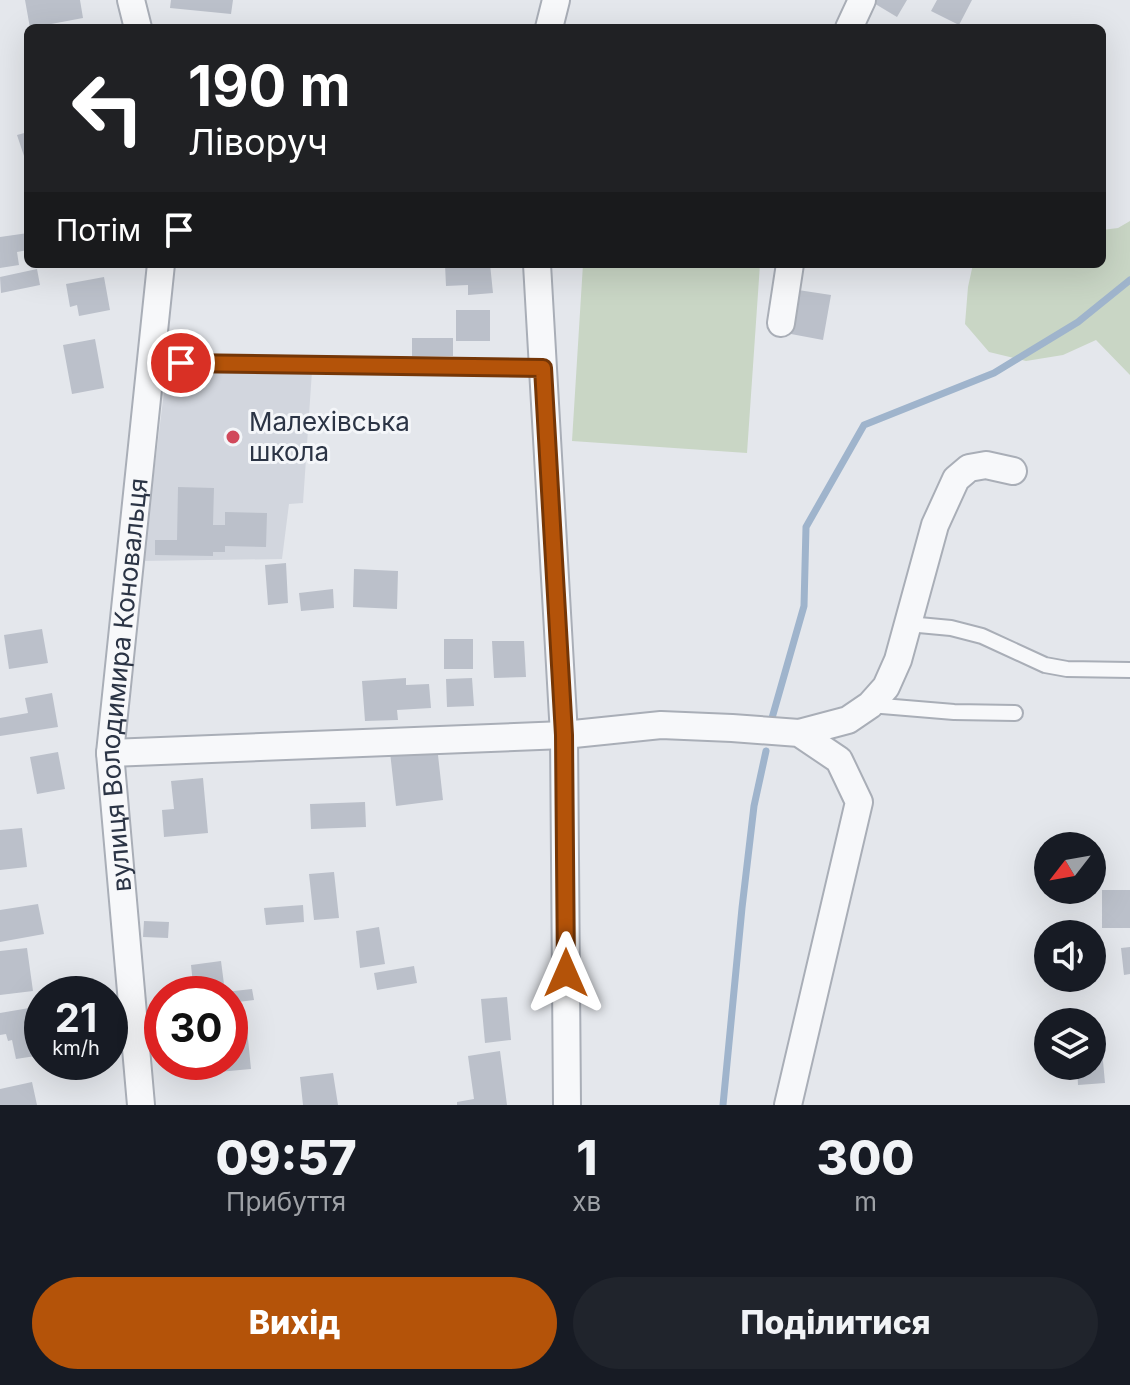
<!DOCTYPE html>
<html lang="uk">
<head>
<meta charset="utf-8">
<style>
  :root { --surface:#171b24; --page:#20242c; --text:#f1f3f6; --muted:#9ea1a6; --accent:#b45309 }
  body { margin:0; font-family:Inter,sans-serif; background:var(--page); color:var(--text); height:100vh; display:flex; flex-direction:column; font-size:30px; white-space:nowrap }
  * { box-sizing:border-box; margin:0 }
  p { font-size:26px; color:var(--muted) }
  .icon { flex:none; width:44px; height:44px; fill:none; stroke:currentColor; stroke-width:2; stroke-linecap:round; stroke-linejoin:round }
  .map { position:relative; height:1105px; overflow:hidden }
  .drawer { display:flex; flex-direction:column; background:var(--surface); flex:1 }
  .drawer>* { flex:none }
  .hud { position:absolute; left:24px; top:24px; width:1082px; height:244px; border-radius:12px; box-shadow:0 8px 32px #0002; background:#202124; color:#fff; overflow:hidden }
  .needle { width:52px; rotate:239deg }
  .tools { position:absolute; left:1034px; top:832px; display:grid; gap:16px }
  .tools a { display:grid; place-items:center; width:72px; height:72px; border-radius:50%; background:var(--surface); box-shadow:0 8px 32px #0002; font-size:40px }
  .speed { position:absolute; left:24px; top:976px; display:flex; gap:16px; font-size:40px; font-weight:700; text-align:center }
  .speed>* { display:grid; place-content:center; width:104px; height:104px; border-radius:50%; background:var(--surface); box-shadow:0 8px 32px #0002; line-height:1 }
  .speed small { font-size:20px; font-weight:400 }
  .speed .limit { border:12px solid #d22; background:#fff; color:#111 }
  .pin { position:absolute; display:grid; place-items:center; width:68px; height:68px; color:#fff; margin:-34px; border:4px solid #fff; border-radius:50%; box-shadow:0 2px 8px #0007 }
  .me { position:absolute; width:88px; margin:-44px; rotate:0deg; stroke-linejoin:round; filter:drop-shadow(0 0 6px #0008) }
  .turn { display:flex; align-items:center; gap:28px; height:168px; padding:0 32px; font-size:36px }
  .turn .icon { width:104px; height:104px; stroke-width:2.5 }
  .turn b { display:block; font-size:56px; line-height:68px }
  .then { display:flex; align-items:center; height:76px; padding:0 32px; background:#0003; gap:16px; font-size:30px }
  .eta { display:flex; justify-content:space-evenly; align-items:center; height:136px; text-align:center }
  .eta b { font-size:48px; font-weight:800; line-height:56px }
  .action { display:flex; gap:16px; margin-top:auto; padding:16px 32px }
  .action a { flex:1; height:92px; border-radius:48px; background:var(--accent); color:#fff; font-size:32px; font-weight:800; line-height:92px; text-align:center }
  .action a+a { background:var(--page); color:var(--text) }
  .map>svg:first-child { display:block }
</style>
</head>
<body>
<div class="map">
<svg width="1130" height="1105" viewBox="0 0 1130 1105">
  <rect width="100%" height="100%" fill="#e4e7ec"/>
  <path fill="#d2d6de" d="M 167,368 L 312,371 L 303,503 L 289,504 L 282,559 L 143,561 Z"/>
  <path fill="#c9d6c5" d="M 1130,221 L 1130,375 L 1096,340 L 1063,355 L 1026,361 L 989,352 L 965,324 L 968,287 L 973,264 L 1102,264 L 1102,230 L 1118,228 Z
    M 583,264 L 760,264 L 747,453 L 572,441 Z"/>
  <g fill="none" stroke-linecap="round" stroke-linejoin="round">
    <path stroke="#9fb4cc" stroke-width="7" d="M 772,718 L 804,606 L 806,527 L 864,425 L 994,373 L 1078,322 L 1130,280
      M 723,1105 L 742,908 L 754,806 L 766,751"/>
  </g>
  <path fill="#bbc0ca" d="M 25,0 L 80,0 L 83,18 L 30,28 Z
    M 171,0 L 233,0 L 231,14 L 170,8 Z
    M 874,0 L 907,0 L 897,17 L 872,2 Z
    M 937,0 L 972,0 L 959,25 L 931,11 Z
    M 28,132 L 28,154 L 24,156 L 17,135 Z
    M 28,233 L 28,250 L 17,252 L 19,265 L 0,268 L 0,237 Z
    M 445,264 L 490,264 L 493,293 L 468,295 L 468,285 L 446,286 Z
    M 37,269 L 40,285 L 1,293 L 0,277 Z
    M 104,277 L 110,310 L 79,316 L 77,305 L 70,307 L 66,284 Z
    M 798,290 L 831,295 L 823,340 L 791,334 Z
    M 456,310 L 490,310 L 490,341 L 456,341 Z
    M 412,338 L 453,338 L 453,356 L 412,356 Z
    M 95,339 L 104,388 L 72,394 L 63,345 Z
    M 178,487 L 214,488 L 213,525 L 225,525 L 225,512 L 267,513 L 266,547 L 225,546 L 225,552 L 213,552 L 213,556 L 155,555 L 155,540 L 177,540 Z
    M 286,563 L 288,603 L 268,605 L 265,565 Z
    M 354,569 L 398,571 L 397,609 L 353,607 Z
    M 333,589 L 334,608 L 301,611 L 299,593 Z
    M 42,629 L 48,663 L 9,669 L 4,635 Z
    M 444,639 L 473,639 L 473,669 L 444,669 Z
    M 492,641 L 524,641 L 526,677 L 494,678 Z
    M 406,678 L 406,685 L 429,684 L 431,708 L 397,710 L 398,720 L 365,721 L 362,681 Z
    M 472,678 L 474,706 L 447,707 L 446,679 Z
    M 52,693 L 58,727 L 0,736 L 0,718 L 28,713 L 25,698 Z
    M 437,746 L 443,800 L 396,806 L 390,752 Z
    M 58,752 L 65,789 L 37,794 L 30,757 Z
    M 203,778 L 208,833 L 164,837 L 162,810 L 174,809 L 171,781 Z
    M 365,802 L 366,827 L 311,829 L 310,804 Z
    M 22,828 L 27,867 L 0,870 L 0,830 Z
    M 334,872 L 339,918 L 314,920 L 309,874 Z
    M 1102,890 L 1130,890 L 1130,928 L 1102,928 Z
    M 38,904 L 44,934 L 0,942 L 0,910 Z
    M 303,905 L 304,922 L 266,925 L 264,908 Z
    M 144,921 L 169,922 L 168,938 L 143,937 Z
    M 379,927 L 385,964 L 360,968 L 356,931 Z
    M 1130,947 L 1130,974 L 1124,975 L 1121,948 Z
    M 27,948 L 33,991 L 0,995 L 0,951 Z
    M 221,961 L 225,992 L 252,989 L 254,1000 L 230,1003 L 230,994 L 194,994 L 191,965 Z
    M 414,966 L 417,983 L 377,990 L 374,973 Z
    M 507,997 L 511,1040 L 485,1043 L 481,999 Z
    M 35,1007 L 42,1043 L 42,1055 L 16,1059 L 12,1040 L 8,1041 L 6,1034 L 0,1035 L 0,1013 Z
    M 247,1029 L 251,1069 L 218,1072 L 217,1062 L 230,1062 L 230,1031 Z
    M 1092,1039 L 1101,1039 L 1105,1083 L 1078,1085 L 1077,1066 L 1092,1066 Z
    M 500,1051 L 507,1105 L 457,1105 L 457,1102 L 474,1099 L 468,1056 Z
    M 333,1073 L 338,1105 L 303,1105 L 300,1077 Z
    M 32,1082 L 37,1105 L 0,1105 L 0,1089 Z"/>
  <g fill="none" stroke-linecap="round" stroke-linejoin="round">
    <g stroke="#a9aeb7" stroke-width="18">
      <path id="lane" d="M 151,362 L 543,368
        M 908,624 L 951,628 L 982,636 L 1045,665 L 1067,669 L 1130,670
        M 870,705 L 954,712 L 1015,713"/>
    </g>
    <g stroke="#a9aeb7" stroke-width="30">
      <g id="street">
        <path d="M 131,0 L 138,28"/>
        <path d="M 549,28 L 556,0"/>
        <path d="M 849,28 L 862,0"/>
        <path d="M 537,264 L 564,735 L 567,1105"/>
        <path d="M 781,323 L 790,264"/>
        <path d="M 799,733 L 848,720 L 870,705 L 886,687 L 898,660 L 935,525 L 956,479 L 969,468 L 986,465 L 1013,471"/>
        <path d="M 110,753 L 564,735 L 661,725 L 732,728 L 799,733 L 839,760 L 859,802 L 788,1105"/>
        <path id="s1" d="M 141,1105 L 110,753 L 161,264"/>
      </g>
    </g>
    <use href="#lane" stroke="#f7f8fa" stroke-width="14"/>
    <use href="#street" stroke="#f7f8fa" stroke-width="26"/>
  </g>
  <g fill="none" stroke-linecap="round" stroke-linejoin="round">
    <g stroke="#753606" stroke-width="20">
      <path id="route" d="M 181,363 L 543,368 L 564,735 L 566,973"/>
    </g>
    <use href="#route" stroke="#b45309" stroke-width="14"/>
  </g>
  <circle fill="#d1495b" stroke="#f4f6f9" stroke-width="3" cx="233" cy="437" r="8"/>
  <g text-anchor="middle" stroke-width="6" stroke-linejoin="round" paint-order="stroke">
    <g font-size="26" fill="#2b3445" stroke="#f4f6f9" text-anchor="start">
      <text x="249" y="431">Малехівська<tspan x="249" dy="30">школа</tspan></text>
    </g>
    <g font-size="26" fill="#2b3445" stroke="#f4f6f9">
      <text dy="9" stroke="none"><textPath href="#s1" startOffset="422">вулиця Володимира Коновальця</textPath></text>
    </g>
  </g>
</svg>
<div class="tools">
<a><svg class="needle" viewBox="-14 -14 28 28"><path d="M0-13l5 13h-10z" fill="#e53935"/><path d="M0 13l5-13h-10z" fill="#9ea1a6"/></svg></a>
<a><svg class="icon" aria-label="sound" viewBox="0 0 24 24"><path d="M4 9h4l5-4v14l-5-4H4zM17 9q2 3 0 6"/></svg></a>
<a><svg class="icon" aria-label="layers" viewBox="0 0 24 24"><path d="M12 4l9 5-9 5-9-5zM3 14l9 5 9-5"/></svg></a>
</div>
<div class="speed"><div>21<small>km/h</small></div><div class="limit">30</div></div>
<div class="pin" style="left:181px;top:363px;background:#d93025"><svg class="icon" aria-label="arrive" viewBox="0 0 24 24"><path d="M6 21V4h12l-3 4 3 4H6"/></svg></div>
<svg class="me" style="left:566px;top:973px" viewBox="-20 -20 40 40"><path d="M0-17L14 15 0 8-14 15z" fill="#b45309" stroke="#fff" stroke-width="4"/></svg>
<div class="hud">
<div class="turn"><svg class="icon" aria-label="left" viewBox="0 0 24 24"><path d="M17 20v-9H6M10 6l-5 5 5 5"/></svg><div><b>190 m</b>Ліворуч</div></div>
<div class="then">Потім<svg class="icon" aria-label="arrive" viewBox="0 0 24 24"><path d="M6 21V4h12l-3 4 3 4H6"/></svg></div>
</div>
</div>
<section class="drawer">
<div class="eta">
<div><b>09:57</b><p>Прибуття</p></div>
<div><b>1</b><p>хв</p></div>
<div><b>300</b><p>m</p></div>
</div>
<div class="action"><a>Вихід</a><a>Поділитися</a></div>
</section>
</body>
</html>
